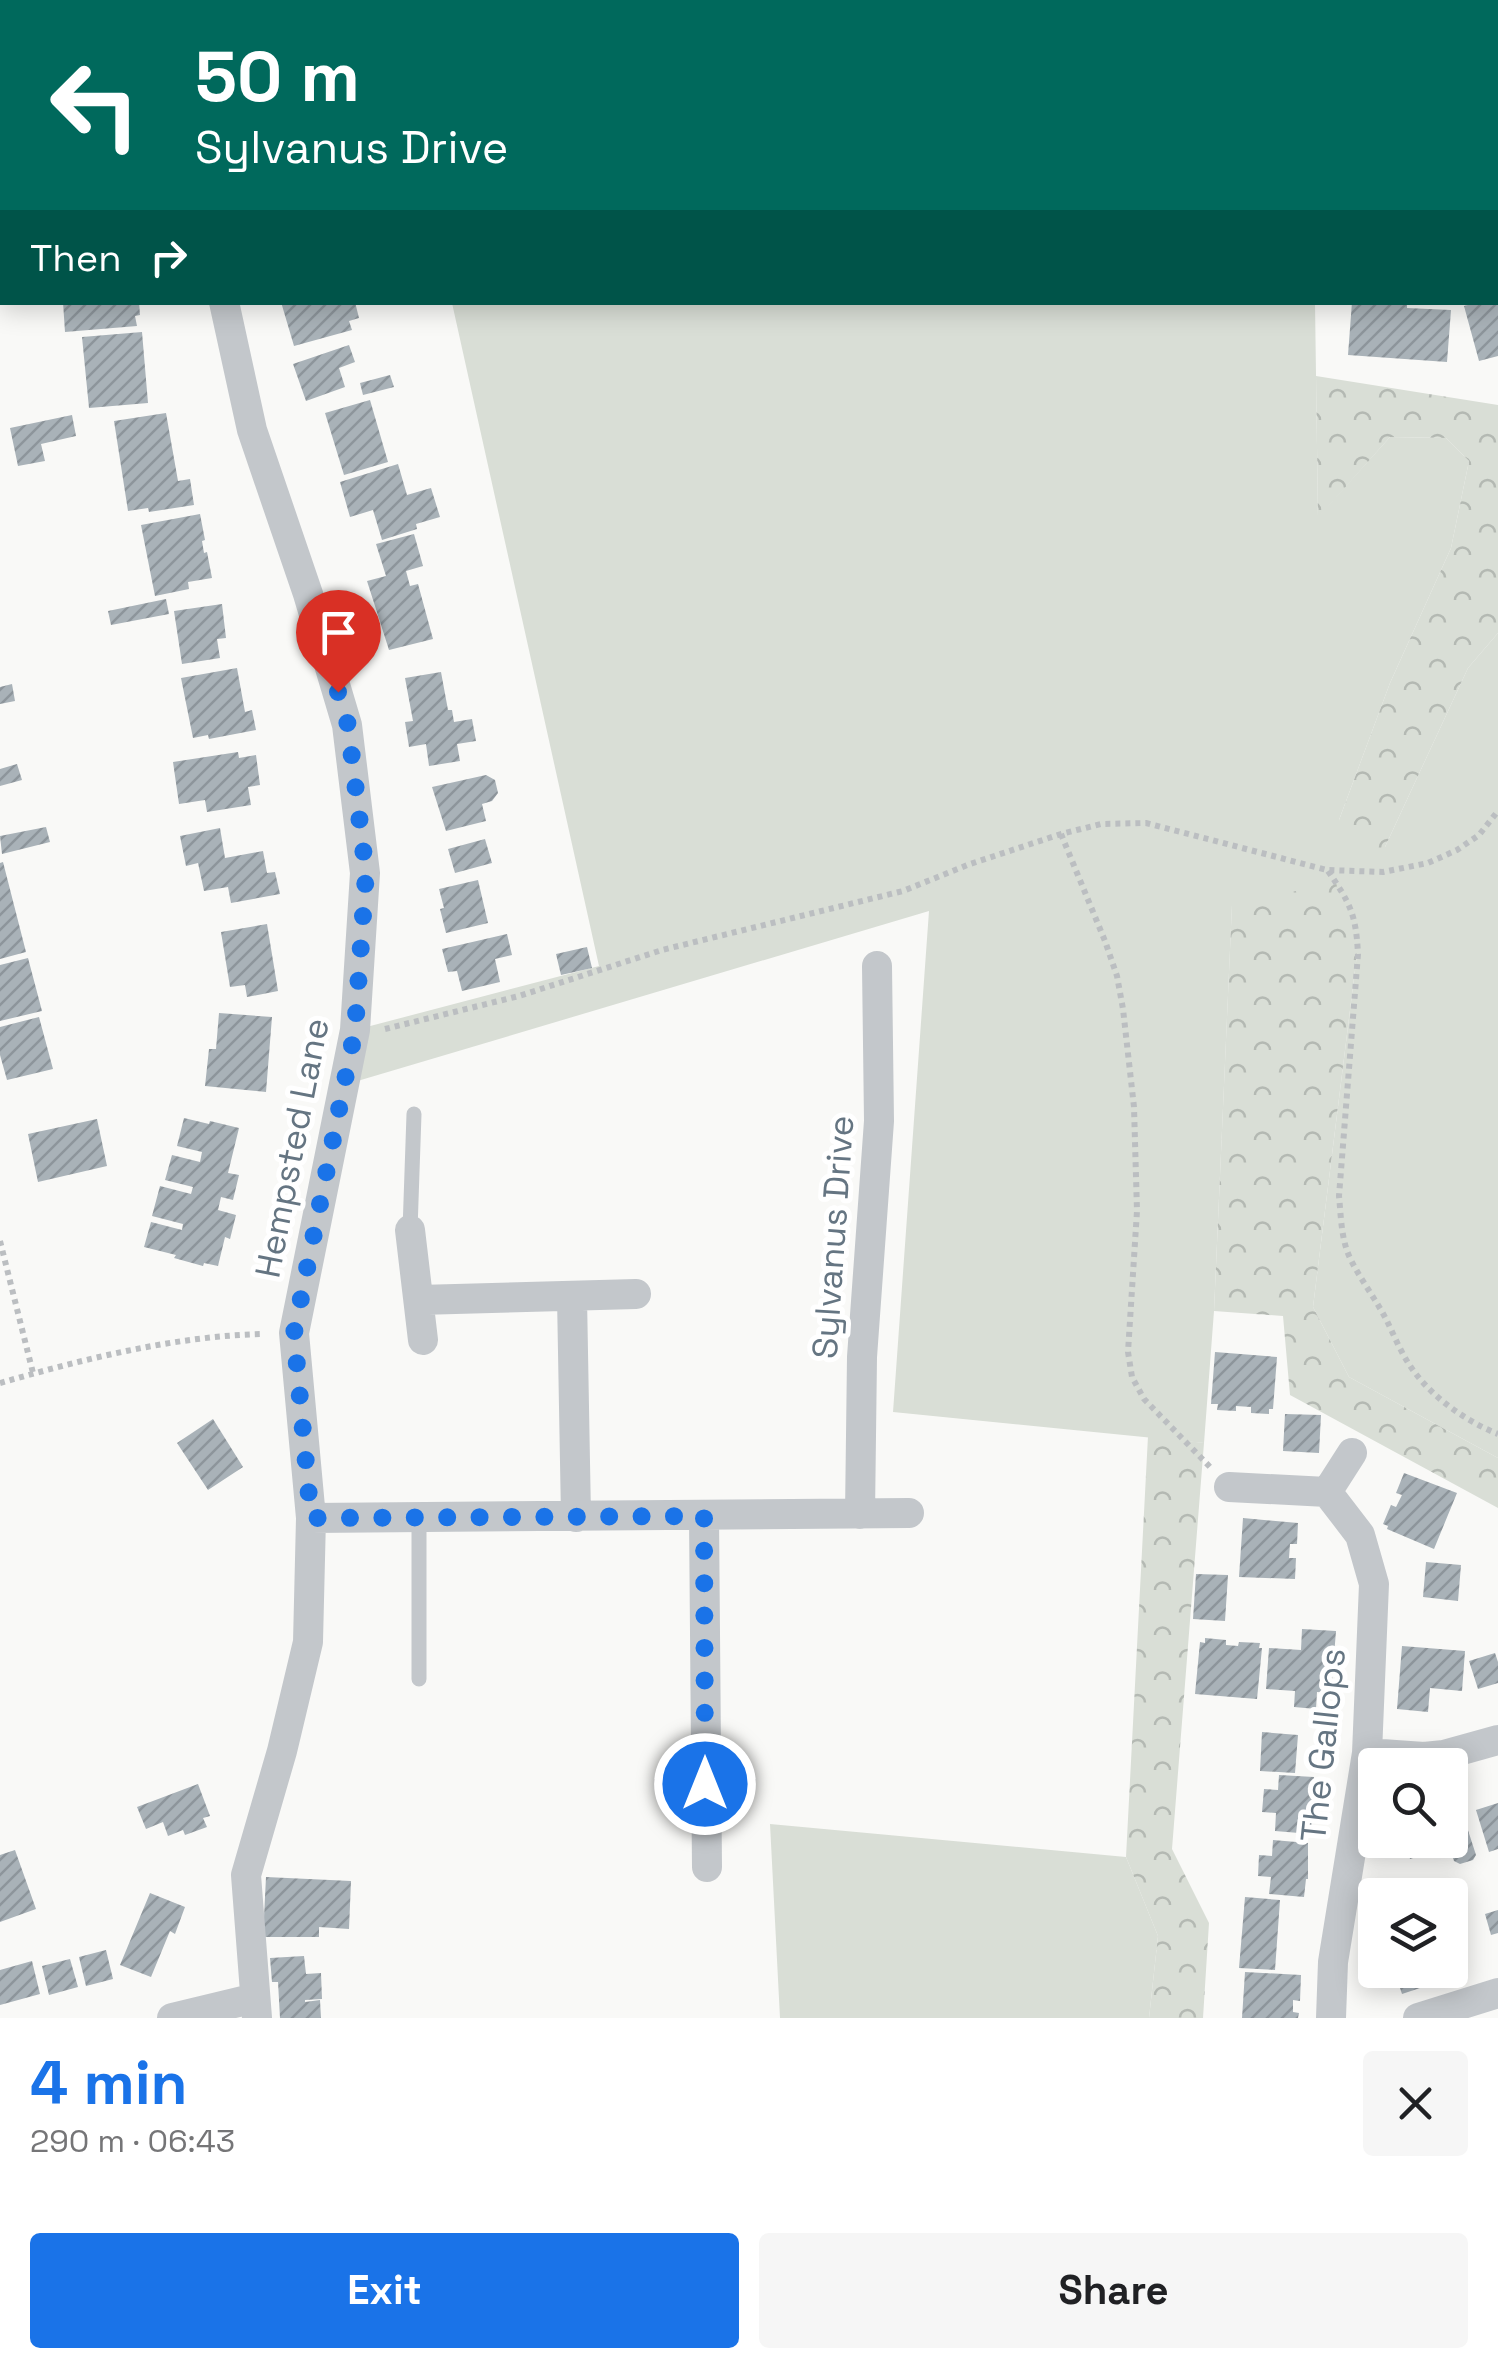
<!DOCTYPE html>
<html lang="en">
<head>
<meta charset="utf-8">
<style>
  :root { --surface:#fff; --page:#f6f6f6; --text:#202124; --muted:#757577; --accent:#1a73e8 }
  body { margin:0; font-family:"Space Grotesk",sans-serif; background:var(--page); color:var(--text); height:100vh; display:flex; flex-direction:column; font-size:38px; white-space:nowrap }
  * { box-sizing:border-box; margin:0 }
  p { font-size:32px; color:var(--muted) }
  .icon { flex:none; width:55px; height:55px; fill:none; stroke:currentColor; stroke-width:2; stroke-linecap:round; stroke-linejoin:round }
  .map { position:relative; height:2018px; overflow:hidden }
  .sheet { display:flex; flex-direction:column; background:var(--surface); flex:1 }
  .sheet>* { flex:none }
  .banner { position:absolute; left:0px; top:0px; width:1500px; height:305px; box-shadow:0 5px 25px #0003; background:#00695c; color:#fff; overflow:hidden }
  .controls { position:absolute; left:1358px; top:1748px; display:grid; gap:20px }
  .controls a { display:grid; place-items:center; width:110px; height:110px; border-radius:10px; background:var(--surface); box-shadow:0 5px 25px #0003; font-size:50px }
  .pin { position:absolute; display:grid; place-items:center; width:85px; height:85px; color:#fff; margin:-102px -42px; border-radius:50% 50% 50% 0; rotate:-45deg; box-shadow:0 0 10px #0007 }
  .pin .icon { rotate:45deg }
  .me { position:absolute; width:110px; margin:-55px; rotate:0deg; stroke-linejoin:round; filter:drop-shadow(0 0 8px #0008) }
  .turn { display:flex; align-items:center; gap:35px; height:210px; padding:0 30px; font-size:45px }
  .turn .icon { width:130px; height:130px; stroke-width:2.5 }
  .turn b { display:block; font-size:70px; line-height:85px }
  .then { display:flex; align-items:center; height:95px; padding:0 30px; background:#0003; gap:20px; font-size:38px }
  .round { display:grid; place-items:center; flex:none; width:105px; height:105px; border-radius:10px; background:var(--page) }
  .head { display:flex; align-items:center; justify-content:space-between; height:170px; padding:0 30px }
  h1 { font-size:60px; font-weight:800; line-height:75px; color:var(--accent) }
  .action { display:flex; gap:20px; margin-top:auto; padding:20px 30px }
  .action a { flex:1; height:115px; border-radius:10px; background:var(--accent); color:#fff; font-size:40px; font-weight:800; line-height:115px; text-align:center }
  .action a+a { background:var(--page); color:var(--text) }
  .map>svg:first-child { display:block }
</style>
</head>
<body>
<div class="map">
<svg width="1498" height="2018" viewBox="0 0 1498 2018">
  <defs>
    <pattern id="forest-crowns" width="20" height="18" patternUnits="userSpaceOnUse" patternTransform="scale(2.5)"><rect width="20" height="18" fill="#d9ded6"/><path d="M2 6a3 3 0 1 1 6 0M12 15a3 3 0 1 1 6 0" fill="none" stroke="#b4b9b3"/></pattern>
    <pattern id="building-hatch" width="6" height="6" patternUnits="userSpaceOnUse" patternTransform="scale(2.5)"><rect width="6" height="6" fill="#a9b2b8"/><path d="M-1 1l2-2M0 6l6-6M5 7l2-2" fill="none" stroke="#8d959b"/></pattern>
  </defs>
  <rect width="100%" height="100%" fill="#f9f9f7"/>
  <path fill="#d9ded6" d="M 384,0 L 1304,0 L 1305,2 L 385,2 Z
    M 452,303 L 1315,303 L 1318,517 L 1390,437 L 1446,438 L 1469,461 L 1451,548 L 1390,683 L 1339,820 L 1385,847 L 1468,668 L 1498,633 L 1498,1458 L 1349,1377 L 1313,1307 L 1357,954 L 1232,905 L 1214,1311 L 1204,1443 L 893,1412 L 929,911 L 344,1085 L 355,1030 L 599,966 Z
    M 770,1824 L 1126,1857 L 1158,1936 L 1149,2018 L 780,2018 Z"/>
  <path fill="url(#forest-crowns)" d="M 1316,376 L 1498,405 L 1498,633 L 1468,668 L 1385,847 L 1350,856 L 1339,820 L 1390,683 L 1451,548 L 1469,461 L 1446,438 L 1390,437 L 1318,518 Z
    M 1336,883 L 1357,954 L 1313,1307 L 1349,1377 L 1498,1458 L 1498,1508 L 1290,1395 L 1283,1316 L 1214,1311 L 1232,904 Z
    M 1148,1436 L 1204,1443 L 1172,1849 L 1209,1923 L 1203,2018 L 1149,2018 L 1158,1936 L 1126,1857 Z"/>
  <path fill="url(#building-hatch)" d="M 63,302 L 139,302 L 140,315 L 135,316 L 137,326 L 65,332 Z
    M 281,302 L 355,302 L 359,318 L 349,321 L 352,330 L 294,346 Z
    M 1352,302 L 1407,302 L 1407,308 L 1451,310 L 1447,362 L 1348,355 Z
    M 1479,302 L 1498,302 L 1498,356 L 1479,361 L 1464,306 Z
    M 142,332 L 148,403 L 89,408 L 82,337 Z
    M 349,345 L 355,362 L 339,368 L 345,387 L 306,401 L 293,364 Z
    M 390,375 L 394,387 L 363,395 L 360,383 Z
    M 370,400 L 388,462 L 344,475 L 325,413 Z
    M 166,413 L 178,481 L 190,479 L 194,505 L 149,512 L 148,508 L 128,511 L 114,421 Z
    M 72,415 L 76,436 L 41,444 L 45,461 L 18,466 L 10,428 Z
    M 398,464 L 407,495 L 431,488 L 440,517 L 416,524 L 417,529 L 382,540 L 373,510 L 350,517 L 340,482 Z
    M 200,514 L 205,540 L 202,541 L 204,553 L 207,552 L 212,578 L 188,582 L 189,589 L 155,596 L 141,525 Z
    M 414,534 L 423,566 L 406,571 L 410,586 L 418,584 L 433,639 L 389,650 L 367,581 L 386,576 L 376,544 Z
    M 166,599 L 169,614 L 111,625 L 108,611 Z
    M 222,604 L 226,638 L 217,639 L 220,658 L 182,664 L 174,611 Z
    M 237,668 L 245,712 L 252,710 L 256,730 L 209,739 L 208,735 L 193,738 L 181,678 Z
    M 441,672 L 448,710 L 452,710 L 454,722 L 472,719 L 476,741 L 457,744 L 460,761 L 429,766 L 426,744 L 409,747 L 405,722 L 413,721 L 405,678 Z
    M 12,684 L 15,701 L 0,704 L 0,687 Z
    M 238,752 L 239,758 L 256,755 L 260,785 L 248,787 L 251,805 L 207,812 L 205,800 L 179,804 L 173,762 Z
    M 17,764 L 22,780 L 0,786 L 0,769 Z
    M 486,775 L 495,780 L 498,793 L 492,801 L 482,804 L 486,821 L 446,831 L 432,787 Z
    M 46,827 L 50,842 L 2,854 L 0,836 Z
    M 220,828 L 225,858 L 263,851 L 267,873 L 275,872 L 280,894 L 231,903 L 228,887 L 204,891 L 198,863 L 186,866 L 180,836 Z
    M 485,839 L 492,863 L 455,873 L 448,849 Z
    M 3,862 L 26,952 L 0,959 L 0,863 Z
    M 478,880 L 488,923 L 446,933 L 440,909 L 444,908 L 439,889 Z
    M 267,924 L 278,991 L 247,997 L 245,985 L 230,987 L 221,932 Z
    M 507,934 L 512,955 L 495,959 L 500,982 L 462,991 L 457,971 L 448,972 L 442,949 Z
    M 587,947 L 592,968 L 561,975 L 556,954 Z
    M 28,958 L 42,1011 L 0,1021 L 0,965 Z
    M 219,1013 L 272,1017 L 266,1092 L 205,1086 L 209,1049 L 216,1049 Z
    M 39,1017 L 53,1069 L 7,1080 L 0,1055 L 0,1027 Z
    M 184,1118 L 209,1124 L 210,1121 L 239,1128 L 228,1173 L 239,1175 L 233,1200 L 221,1197 L 218,1210 L 236,1215 L 230,1239 L 225,1237 L 218,1266 L 204,1263 L 203,1266 L 174,1258 L 176,1255 L 144,1247 L 151,1222 L 182,1230 L 183,1224 L 152,1216 L 160,1186 L 191,1194 L 193,1187 L 165,1180 L 172,1155 L 200,1162 L 202,1152 L 177,1146 Z
    M 97,1119 L 107,1166 L 38,1182 L 28,1134 Z
    M 1215,1352 L 1277,1357 L 1273,1409 L 1269,1409 L 1269,1414 L 1251,1413 L 1251,1407 L 1236,1406 L 1236,1411 L 1217,1410 L 1218,1404 L 1211,1404 Z
    M 1285,1414 L 1321,1415 L 1319,1453 L 1283,1451 Z
    M 213,1419 L 243,1467 L 208,1490 L 177,1443 Z
    M 1404,1473 L 1457,1493 L 1434,1549 L 1387,1529 L 1388,1526 L 1383,1524 L 1391,1505 L 1396,1507 L 1402,1495 L 1396,1493 Z
    M 1243,1518 L 1298,1523 L 1297,1544 L 1290,1544 L 1289,1558 L 1296,1558 L 1295,1579 L 1239,1577 Z
    M 1426,1562 L 1461,1565 L 1458,1601 L 1423,1597 Z
    M 1196,1574 L 1228,1575 L 1225,1621 L 1193,1619 Z
    M 1302,1629 L 1336,1631 L 1331,1693 L 1317,1692 L 1316,1709 L 1294,1707 L 1295,1691 L 1266,1689 L 1269,1648 L 1301,1650 Z
    M 1205,1638 L 1226,1640 L 1226,1645 L 1238,1646 L 1239,1642 L 1260,1643 L 1259,1648 L 1262,1648 L 1257,1699 L 1195,1694 L 1200,1642 L 1205,1643 Z
    M 1402,1646 L 1465,1651 L 1462,1691 L 1430,1688 L 1428,1712 L 1397,1709 Z
    M 1495,1653 L 1498,1662 L 1498,1683 L 1478,1689 L 1469,1661 Z
    M 1262,1732 L 1298,1735 L 1295,1773 L 1260,1771 Z
    M 1279,1775 L 1314,1777 L 1313,1796 L 1318,1796 L 1317,1812 L 1312,1811 L 1311,1834 L 1275,1831 L 1276,1813 L 1262,1812 L 1264,1789 L 1278,1790 Z
    M 198,1784 L 210,1816 L 203,1818 L 207,1827 L 185,1835 L 183,1830 L 168,1836 L 163,1822 L 146,1829 L 137,1807 Z
    M 1455,1790 L 1476,1855 L 1473,1860 L 1460,1864 L 1454,1861 L 1449,1846 L 1410,1859 L 1404,1840 L 1450,1840 L 1450,1792 Z
    M 1498,1803 L 1498,1849 L 1489,1852 L 1476,1810 Z
    M 1273,1840 L 1308,1843 L 1308,1879 L 1306,1879 L 1304,1897 L 1269,1894 L 1271,1877 L 1258,1876 L 1259,1855 L 1272,1856 Z
    M 15,1850 L 36,1909 L 0,1922 L 0,1855 Z
    M 266,1877 L 351,1881 L 349,1929 L 319,1927 L 319,1937 L 263,1937 Z
    M 150,1893 L 185,1907 L 175,1934 L 170,1931 L 151,1977 L 120,1965 Z
    M 1245,1897 L 1280,1900 L 1275,1970 L 1239,1968 Z
    M 1498,1910 L 1498,1933 L 1491,1935 L 1485,1914 Z
    M 1450,1949 L 1459,1975 L 1402,1994 L 1394,1970 L 1450,1970 Z
    M 106,1950 L 113,1979 L 86,1986 L 79,1957 Z
    M 304,1956 L 306,1974 L 321,1973 L 322,1999 L 305,2000 L 305,2002 L 320,2000 L 321,2018 L 280,2018 L 278,1982 L 272,1982 L 270,1958 Z
    M 70,1959 L 78,1987 L 49,1995 L 42,1966 Z
    M 32,1961 L 40,1994 L 0,2005 L 0,1970 Z
    M 1245,1972 L 1301,1975 L 1300,2001 L 1293,2000 L 1293,2012 L 1299,2013 L 1298,2018 L 1242,2018 Z"/>
  <g fill="none" stroke-linecap="round" stroke-linejoin="round">
    <path stroke="#bbbec1" stroke-width="6" stroke-dasharray="5 5" stroke-linecap="butt" d="M 1061,834 L 1105,941 L 1117,976 L 1123,1009 L 1134,1107 L 1137,1211 L 1128,1352 L 1132,1377 L 1144,1399 L 1211,1468
      M 1328,871 C 1350,903 1356,914 1358,954 L 1339,1196 C 1341,1216 1341,1239 1350,1258 C 1360,1279 1375,1298 1386,1319 C 1393,1333 1399,1348 1407,1361 C 1427,1394 1463,1420 1498,1434
      M 385,1029 L 519,996 L 662,950 L 903,891 L 970,864 L 1061,834 L 1101,824 L 1146,823 L 1327,870 L 1383,872 L 1428,863 L 1457,850 L 1479,835 L 1498,811
      M 0,1241 L 33,1373
      M 0,1383 C 84,1359 175,1336 263,1334"/>
    <path stroke="#c3c7cb" stroke-width="15" d="M 1386,2 L 1386,0
      M 410,1230 L 414,1114
      M 419,1517 L 419,1679"/>
    <path stroke="#c3c7cb" stroke-width="30" d="M 224,2 L 224,0
      M 0,125 L 2,124
      M 224,302 L 252,430 L 308,594 L 347,725 L 365,873 L 355,1030 L 294,1333 L 311,1518 L 308,1642 L 282,1751 L 246,1875 L 257,2018
      M 410,1230 L 423,1340
      M 572,1297 L 576,1517
      M 419,1300 L 636,1294
      M 1229,1487 L 1327,1492 L 1360,1535 L 1374,1584 L 1367,1753 L 1333,1962 L 1331,2018
      M 1327,1492 L 1352,1453
      M 860,1514 L 862,1357 L 879,1121 L 877,966
      M 704,1516 L 707,1867
      M 311,1518 L 909,1513
      M 1367,1753 L 1424,1757 L 1444,1755 L 1498,1740
      M 172,2018 L 255,1998
      M 1418,2018 L 1498,1993"/>
  </g>
  <g fill="none" stroke-linecap="round" stroke-linejoin="round">
    <path stroke="#1a73e8" stroke-width="18" stroke-dasharray="0 32.4" d="M 338,692 L 348,725 L 366,873 L 355,1030 L 294,1333 L 311,1518 L 704,1516 L 705,1784"/>
  </g>
  <g text-anchor="middle" stroke-width="10" stroke-linejoin="round" paint-order="stroke">
    <g font-size="35" fill="#657582" stroke="#fff">
      <text transform="translate(292 1148) rotate(-79)" y="12">Hempsted Lane</text>
      <text transform="translate(833 1237) rotate(-86)" y="12">Sylvanus Drive</text>
      <text transform="translate(1323 1745) rotate(-84)" y="12">The Gallops</text>
    </g>
  </g>
</svg>
<div class="controls">
<a><svg class="icon" aria-label="search" viewBox="0 0 24 24"><circle cx="10" cy="10" r="6"/><path d="M15 15l6 6"/></svg></a>
<a><svg class="icon" aria-label="layers" viewBox="0 0 24 24"><path d="M12 4l9 5-9 5-9-5zM3 14l9 5 9-5"/></svg></a>
</div>
<div class="pin" style="left:338px;top:692px;background:#d93025"><svg class="icon" aria-label="arrive" viewBox="0 0 24 24"><path d="M6 21V4h12l-3 4 3 4H6"/></svg></div>
<svg class="me" style="left:705px;top:1784px" viewBox="-20 -20 40 40"><circle r="17" fill="#1a73e8" stroke="#fff" stroke-width="3"/><path d="M0-11L8 9 0 5-8 9z" fill="#fff"/></svg>
<div class="banner">
<div class="turn"><svg class="icon" aria-label="left" viewBox="0 0 24 24"><path d="M17 20v-9H6M10 6l-5 5 5 5"/></svg><div><b>50 m</b>Sylvanus Drive</div></div>
<div class="then">Then<svg class="icon" aria-label="right" viewBox="0 0 24 24"><path d="M7 20v-9h11M14 6l5 5-5 5"/></svg></div>
</div>
</div>
<section class="sheet">
<div class="head"><div><h1>4 min</h1><p>290 m · 06:43</p></div><a class="round"><svg class="icon" aria-label="close" viewBox="0 0 24 24"><path d="M6 6l12 12M18 6L6 18"/></svg></a></div>
<div class="action"><a>Exit</a><a>Share</a></div>
</section>
</body>
</html>
